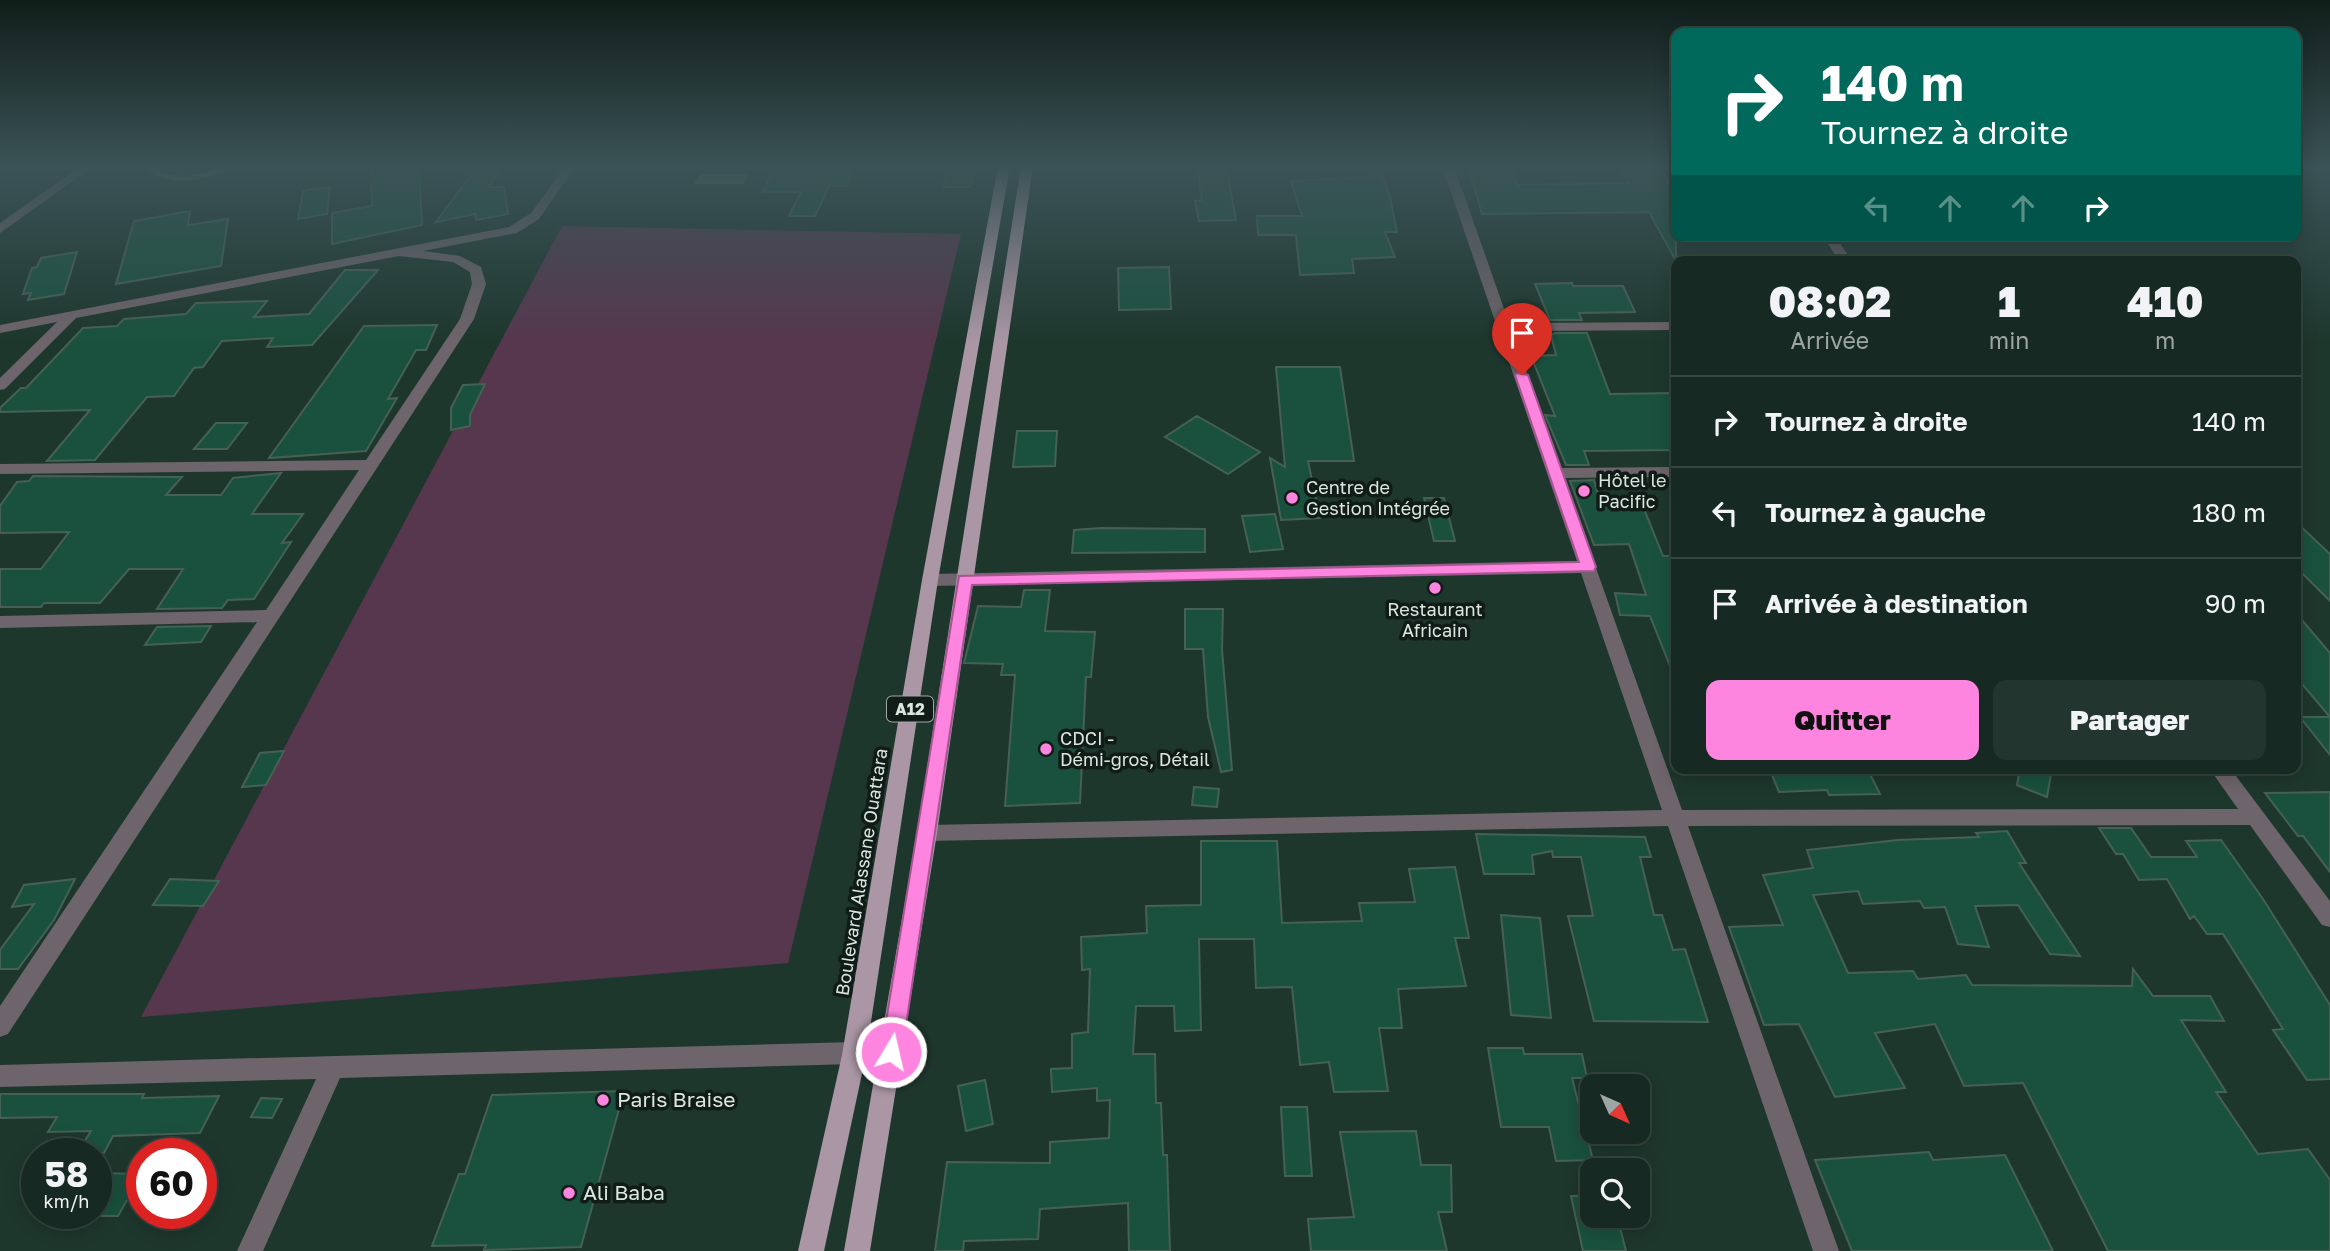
<!DOCTYPE html>
<html lang="fr">
<head>
<meta charset="utf-8">
<style>
  :root { --surface:#162922; --page:#23352f; --text:#f1f3f6; --muted:#9ea6a5; --line:#354540; --accent:#fe85df }
  body { margin:0; font-family:"Golos Text",sans-serif; background:var(--page); color:var(--text); height:100vh; display:flex; flex-direction:column; font-size:26px; white-space:nowrap }
  * { box-sizing:border-box; margin:0 }
  p { font-size:23px; color:var(--muted) }
  .icon { flex:none; width:38px; height:38px; fill:none; stroke:currentColor; stroke-width:2; stroke-linecap:round; stroke-linejoin:round }
  .map { position:relative; flex:1; overflow:hidden }
  .drawer { position:absolute; left:1671px; top:256px; width:630px; height:518px; display:flex; flex-direction:column; background:var(--surface); border-radius:14px; box-shadow:0 4px 18px #0003,0 0 0 2px var(--line) }
  .drawer>* { flex:none }
  .hud { position:absolute; left:1671px; top:28px; width:630px; height:214px; border-radius:14px; box-shadow:0 4px 18px #0003,0 0 0 2px var(--line); background:#00695c; color:#fff; overflow:hidden }
  .needle { width:46px; rotate:135deg }
  .tools { position:absolute; left:1580px; top:1074px; display:grid; gap:14px }
  .tools a { display:grid; place-items:center; width:70px; height:70px; border-radius:14px; background:var(--surface); box-shadow:0 4px 18px #0003,0 0 0 2px var(--line); font-size:35px }
  .speed { position:absolute; left:21px; top:1138px; display:flex; gap:14px; font-size:35px; font-weight:700; text-align:center }
  .speed>* { display:grid; place-content:center; width:91px; height:91px; border-radius:50%; background:var(--surface); box-shadow:0 4px 18px #0003,0 0 0 2px var(--line); line-height:1 }
  .speed small { font-size:18px; font-weight:400 }
  .speed .limit { border:10px solid #d22; background:#fff; color:#111 }
  .pin { position:absolute; display:grid; place-items:center; width:60px; height:60px; color:#fff; margin:-72px -30px; border-radius:50% 50% 50% 0; rotate:-45deg; box-shadow:0 0 7px #0007 }
  .pin .icon { rotate:45deg }
  .me { position:absolute; width:77px; margin:-38px; rotate:9deg; stroke-linejoin:round; filter:drop-shadow(0 0 5px #0008) }
  .turn { display:flex; align-items:center; gap:24px; height:147px; padding:0 35px; font-size:32px }
  .turn .icon { width:91px; height:91px; stroke-width:2.5 }
  .turn b { display:block; font-size:49px; line-height:60px }
  .lanes { display:flex; align-items:center; height:66px; padding:0 35px; background:#0003; justify-content:center; gap:35px; direction:ltr }
  .lanes .off { opacity:.35 }
  .eta { display:flex; justify-content:space-evenly; align-items:center; height:119px; text-align:center }
  .eta b { font-size:42px; font-weight:800; line-height:49px }
  .action { display:flex; gap:14px; margin-top:auto; padding:14px 35px }
  .action a { flex:1; height:80px; border-radius:14px; background:var(--accent); color:#111; font-size:28px; font-weight:800; line-height:80px; text-align:center }
  .action a+a { background:var(--page); color:var(--text) }
  ul { padding:0; list-style:none }
  li { display:flex; align-items:center; gap:21px; height:91px; padding:0 35px; border-top:2px solid var(--line) }
  li div { flex:1 }
  li b { display:block; font-size:26px }
  li em { font-style:normal }
  .map>svg:first-child { display:block }
</style>
</head>
<body>
<div class="map">
<svg width="2330" height="1251" viewBox="0 0 2330 1251">
  <rect width="100%" height="100%" fill="#1e372d"/>
  <path fill="#56374d" d="M 562,226 L 961,234 L 788,963 L 141,1017 Z"/>
  <path fill="#4f856f" d="M 700,174 L 748,174 L 744,184 L 694,184 Z"/>
  <g fill="none" stroke-linecap="round" stroke-linejoin="round">
    <path stroke="#4f856f" stroke-width="5" d="M 146,166 C 173,187 203,177 232,166"/>
  </g>
  <path fill="#1a513e" stroke="#466055" stroke-width="2" d="M 371,166 L 419,166 L 422,225 L 332,244 L 332,213 L 372,206 Z
    M 478,166 L 503,166 L 488,187 L 504,187 L 508,214 L 476,220 L 475,214 L 436,222 Z
    M 774,166 L 798,166 L 854,167 L 847,186 L 829,186 L 815,216 L 789,216 L 801,192 L 763,192 Z
    M 948,166 L 975,166 L 970,187 L 944,187 Z
    M 1468,166 L 1511,166 L 1517,185 L 1629,183 L 1621,172 L 1664,173 L 1676,199 L 1676,261 L 1649,212 L 1482,214 Z
    M 1227,171 L 1236,220 L 1199,221 L 1195,201 L 1202,200 L 1198,172 Z
    M 1382,176 L 1390,197 L 1397,232 L 1385,232 L 1395,257 L 1352,259 L 1354,273 L 1300,275 L 1296,235 L 1258,235 L 1257,216 L 1302,216 L 1291,181 Z
    M 330,187 L 327,214 L 298,219 L 303,191 Z
    M 190,211 L 188,225 L 228,219 L 221,266 L 116,284 L 134,221 Z
    M 77,252 L 64,294 L 28,300 L 31,293 L 23,294 L 32,268 L 37,267 L 41,258 Z
    M 1169,267 L 1171,309 L 1119,310 L 1118,268 Z
    M 345,270 L 378,270 L 312,345 L 267,347 L 273,338 L 222,341 L 203,367 L 194,368 L 174,396 L 147,397 L 95,460 L 47,461 L 90,410 L 0,412 L 0,408 L 21,388 L 26,388 L 83,328 L 117,326 L 124,319 L 186,314 L 196,303 L 267,301 L 254,317 L 309,314 Z
    M 1572,283 L 1573,286 L 1623,286 L 1635,312 L 1579,313 L 1582,320 L 1550,320 L 1535,284 Z
    M 437,325 L 426,350 L 416,350 L 388,399 L 397,398 L 366,451 L 269,458 L 364,326 Z
    M 1555,333 L 1587,333 L 1610,394 L 1676,393 L 1676,450 L 1584,451 L 1589,465 L 1566,465 L 1545,415 L 1555,416 L 1531,356 L 1556,355 L 1551,335 Z
    M 1276,367 L 1340,367 L 1354,461 L 1308,461 L 1320,518 L 1281,520 L 1270,458 L 1285,467 Z
    M 485,384 L 470,415 L 470,426 L 451,430 L 451,408 L 463,385 Z
    M 1197,416 L 1260,452 L 1228,474 L 1165,437 Z
    M 216,423 L 247,423 L 227,449 L 194,449 Z
    M 1017,431 L 1057,431 L 1055,466 L 1013,467 Z
    M 281,473 L 252,514 L 303,514 L 282,543 L 291,542 L 254,599 L 228,600 L 222,608 L 157,609 L 183,569 L 129,569 L 100,603 L 44,603 L 41,607 L 0,607 L 0,569 L 41,569 L 69,532 L 0,533 L 0,506 L 17,482 L 29,481 L 33,476 L 182,477 L 166,495 L 221,495 L 233,478 Z
    M 1594,480 L 1601,504 L 1642,504 L 1663,556 L 1672,556 L 1676,570 L 1676,681 L 1650,616 L 1620,615 L 1615,593 L 1646,595 L 1629,544 L 1594,545 L 1570,481 Z
    M 1424,498 L 1444,498 L 1455,541 L 1434,541 Z
    M 1275,514 L 1283,549 L 1250,552 L 1242,516 Z
    M 2296,522 L 2330,554 L 2330,601 L 2296,567 Z
    M 1101,528 L 1205,529 L 1205,552 L 1072,553 L 1074,530 Z
    M 1024,590 L 1050,590 L 1045,631 L 1095,632 L 1091,677 L 1086,677 L 1080,803 L 1005,806 L 1015,675 L 1001,675 L 1003,664 L 964,663 L 978,606 L 1021,607 Z
    M 1185,609 L 1223,609 L 1222,649 L 1232,770 L 1221,772 L 1208,717 L 1203,649 L 1185,649 Z
    M 2296,613 L 2330,653 L 2330,755 L 2300,717 L 2330,717 L 2296,677 Z
    M 211,626 L 201,642 L 145,645 L 157,627 Z
    M 284,751 L 266,785 L 242,787 L 260,753 Z
    M 1769,768 L 1867,768 L 1880,794 L 1829,795 L 1827,790 L 1779,792 Z
    M 2020,768 L 2036,768 L 2051,774 L 2047,797 L 2017,785 Z
    M 1194,787 L 1219,789 L 1217,807 L 1192,805 Z
    M 2330,792 L 2330,872 L 2303,836 L 2298,836 L 2265,793 Z
    M 2099,828 L 2131,828 L 2151,857 L 2197,857 L 2186,841 L 2221,840 L 2263,899 L 2330,1005 L 2330,1079 L 2307,1080 L 2273,1030 L 2283,1029 L 2223,934 L 2207,934 L 2194,916 L 2190,919 L 2167,879 L 2139,880 L 2123,854 L 2116,854 Z
    M 2007,831 L 2026,863 L 2019,863 L 2080,956 L 2050,954 L 2018,905 L 1975,906 L 1989,947 L 1958,944 L 1945,907 L 1924,908 L 1920,901 L 1863,904 L 1858,891 L 1813,895 L 1848,973 L 1913,971 L 1918,979 L 1966,975 L 1972,985 L 2132,986 L 2133,969 L 2153,996 L 2210,996 L 2224,1021 L 2181,1020 L 2226,1092 L 2216,1092 L 2258,1154 L 2308,1149 L 2330,1180 L 2330,1251 L 2108,1251 L 2023,1083 L 1964,1086 L 1935,1024 L 1875,1033 L 1905,1088 L 1835,1097 L 1799,1024 L 1764,1025 L 1729,927 L 1783,925 L 1763,875 L 1813,868 L 1807,850 L 1898,840 L 1979,837 L 1976,833 Z
    M 1476,834 L 1645,837 L 1651,857 L 1640,857 L 1654,915 L 1662,915 L 1673,950 L 1685,949 L 1708,1022 L 1594,1021 L 1568,916 L 1593,916 L 1581,857 L 1553,857 L 1552,851 L 1532,855 L 1534,874 L 1484,874 Z
    M 1201,841 L 1277,841 L 1282,923 L 1362,921 L 1359,903 L 1415,902 L 1409,869 L 1455,867 L 1469,938 L 1455,938 L 1466,986 L 1398,989 L 1402,1028 L 1379,1028 L 1388,1091 L 1334,1092 L 1329,1062 L 1300,1065 L 1292,987 L 1256,988 L 1254,939 L 1199,939 L 1201,1030 L 1175,1031 L 1174,1006 L 1136,1006 L 1133,1054 L 1155,1054 L 1156,1103 L 1161,1103 L 1163,1155 L 1167,1155 L 1170,1251 L 1129,1251 L 1128,1203 L 1040,1209 L 1038,1239 L 964,1241 L 963,1251 L 935,1251 L 947,1162 L 1050,1163 L 1050,1142 L 1109,1138 L 1110,1100 L 1097,1101 L 1097,1088 L 1052,1092 L 1051,1069 L 1072,1068 L 1072,1034 L 1088,1032 L 1090,969 L 1082,970 L 1081,937 L 1147,933 L 1146,906 L 1201,905 Z
    M 75,879 L 54,920 L 18,969 L 0,969 L 0,950 L 34,904 L 12,907 L 24,885 Z
    M 170,879 L 219,881 L 203,906 L 153,905 Z
    M 1501,915 L 1540,918 L 1551,1018 L 1511,1015 Z
    M 1488,1048 L 1523,1048 L 1524,1054 L 1582,1054 L 1587,1078 L 1572,1078 L 1593,1160 L 1556,1161 L 1549,1127 L 1501,1127 Z
    M 985,1080 L 993,1124 L 966,1131 L 958,1086 Z
    M 624,1091 L 581,1247 L 484,1250 L 486,1245 L 432,1246 L 459,1174 L 465,1174 L 492,1095 Z
    M 0,1094 L 144,1094 L 142,1098 L 219,1096 L 200,1133 L 113,1136 L 104,1153 L 77,1153 L 91,1131 L 48,1132 L 57,1117 L 0,1118 Z
    M 261,1098 L 282,1099 L 272,1118 L 251,1117 Z
    M 1281,1107 L 1307,1107 L 1312,1176 L 1285,1176 Z
    M 1416,1131 L 1421,1165 L 1451,1165 L 1452,1212 L 1438,1212 L 1447,1251 L 1311,1251 L 1308,1219 L 1354,1217 L 1340,1132 Z
    M 1929,1152 L 1933,1160 L 2005,1155 L 2053,1251 L 1852,1251 L 1815,1160 Z
    M 96,1173 L 142,1174 L 118,1216 L 96,1216 Z
    M 1571,1196 L 1592,1196 L 1592,1216 L 1617,1216 L 1626,1251 L 1583,1251 Z"/>
  <g fill="none" stroke-linecap="round" stroke-linejoin="round">
    <path fill="#6e646b" fill-rule="evenodd" d="M 81,166 L 94,166 L 0,233 L 0,223 Z
      M 565,166 L 576,166 L 539,219 L 517,233 L 423,251 L 460,256 L 481,267 L 486,284 L 474,319 L 8,1034 L 0,1037 L 0,1006 L 257,622 L 0,628 L 0,616 L 266,610 L 359,470 L 0,474 L 0,464 L 366,460 L 460,319 L 472,284 L 470,272 L 453,262 L 399,256 L 76,318 L 5,389 L 0,390 L 0,378 L 57,322 L 0,333 L 0,325 L 509,227 L 531,213 Z
      M 1442,166 L 1454,166 L 1509,323 L 1676,322 L 1676,330 L 1512,331 L 1561,468 L 1676,467 L 1676,477 L 1564,478 L 1682,810 L 2238,809 L 2209,768 L 2230,768 L 2330,901 L 2330,927 L 2322,925 L 2250,825 L 1688,826 L 1839,1251 L 1813,1251 L 1668,826 L 927,841 L 920,839 L 917,833 L 920,827 L 927,825 L 1662,810 L 1581,573 L 930,586 L 922,580 L 930,574 L 1577,561 Z
      M 1823,236 L 1835,236 L 1852,261 L 1839,261 Z
      M 891,1041 L 899,1044 L 903,1052 L 899,1060 L 891,1063 L 340,1078 L 263,1251 L 237,1251 L 316,1079 L 0,1087 L 0,1065 Z"/>
    <path fill="#aa96a4" fill-rule="evenodd" d="M 998,166 L 1010,166 L 938,580 L 866,1055 L 824,1251 L 798,1251 L 842,1055 L 922,580 Z
      M 1021,166 L 1033,166 L 937,833 L 870,1251 L 844,1251 L 917,833 Z"/>
  </g>
  <linearGradient id="sky" x2="0" y2="1"><stop stop-color="#101e19"/><stop offset="0.49" stop-color="#3b5357"/><stop offset="1" stop-color="#3b5357" stop-opacity="0"/></linearGradient>
  <rect width="2330" height="342" fill="url(#sky)"/>
  <path fill="#fe85df" stroke="#a55691" stroke-width="2" d="M 1517,373 L 1528,375 L 1596,567 L 1594,571 L 972,585 L 902,1052 L 899,1059 L 891,1062 L 884,1059 L 881,1052 L 959,576 L 1579,562 L 1515,375 Z"/>
  <g fill="#fe85df" stroke="#111b17" stroke-width="2.5">
    <circle cx="1584" cy="491" r="7"/>
    <circle cx="1292" cy="498" r="7"/>
    <circle cx="1435" cy="588" r="7"/>
    <circle cx="1046" cy="749" r="7"/>
    <circle cx="603" cy="1100" r="7"/>
    <circle cx="569" cy="1193" r="7"/>
  </g>
  <g text-anchor="middle" stroke-width="7" stroke-linejoin="round" paint-order="stroke">
    <rect fill="#111b17" stroke="#9daaa4" stroke-width="2" x="887" y="696.5" width="46" height="25" rx="5"/>
    <g font-size="16" font-weight="bold" fill="#d9e7e0">
      <text x="910" y="715">A12</text>
    </g>
    <g font-size="18" fill="#d9e7e0" stroke="#111b17" text-anchor="start">
      <text x="1598" y="487">Hôtel le<tspan x="1598" dy="21">Pacific</tspan></text>
      <text x="1306" y="494">Centre de<tspan x="1306" dy="21">Gestion Intégrée</tspan></text>
      <text x="1435" y="616" text-anchor="middle">Restaurant<tspan x="1435" dy="21">Africain</tspan></text>
      <text x="1060" y="745">CDCI -<tspan x="1060" dy="21">Démi-gros, Détail</tspan></text>
    </g>
    <g font-size="18" fill="#d9e7e0" stroke="#111b17">
      <text transform="translate(862 872) rotate(-81)" y="6">Boulevard Alassane Ouattara</text>
    </g>
    <g font-size="21" fill="#d9e7e0" stroke="#111b17" text-anchor="start">
      <text x="617" y="1107">Paris Braise</text>
      <text x="583" y="1200">Ali Baba</text>
    </g>
  </g>
</svg>
<div class="tools">
<a><svg class="needle" viewBox="-14 -14 28 28"><path d="M0-13l5 13h-10z" fill="#e53935"/><path d="M0 13l5-13h-10z" fill="#9ea6a5"/></svg></a>
<a><svg class="icon" aria-label="search" viewBox="0 0 24 24"><circle cx="10" cy="10" r="6"/><path d="M15 15l6 6"/></svg></a>
</div>
<div class="speed"><div>58<small>km/h</small></div><div class="limit">60</div></div>
<div class="pin" style="left:1522px;top:375px;background:#d93025"><svg class="icon" aria-label="arrive" viewBox="0 0 24 24"><path d="M6 21V4h12l-3 4 3 4H6"/></svg></div>
<svg class="me" style="left:891px;top:1052px" viewBox="-20 -20 40 40"><circle r="17" fill="#fe85df" stroke="#fff" stroke-width="3"/><path d="M0-11L8 9 0 5-8 9z" fill="#fff"/></svg>
<div class="hud">
<div class="turn"><svg class="icon" aria-label="right" viewBox="0 0 24 24"><path d="M7 20v-9h11M14 6l5 5-5 5"/></svg><div><b>140 m</b>Tournez à droite</div></div>
<div class="lanes"><svg class="icon off" aria-label="left" viewBox="0 0 24 24"><path d="M17 20v-9H6M10 6l-5 5 5 5"/></svg><svg class="icon off" aria-label="ahead" viewBox="0 0 24 24"><path d="M12 20V5M6 11l6-6 6 6"/></svg><svg class="icon off" aria-label="ahead" viewBox="0 0 24 24"><path d="M12 20V5M6 11l6-6 6 6"/></svg><svg class="icon" aria-label="right" viewBox="0 0 24 24"><path d="M7 20v-9h11M14 6l5 5-5 5"/></svg></div>
</div>
<section class="drawer">
<div class="eta">
<div><b>08:02</b><p>Arrivée</p></div>
<div><b>1</b><p>min</p></div>
<div><b>410</b><p>m</p></div>
</div>
<ul>
<li><svg class="icon" aria-label="right" viewBox="0 0 24 24"><path d="M7 20v-9h11M14 6l5 5-5 5"/></svg><div><b>Tournez à droite</b></div><em>140 m</em></li>
<li><svg class="icon" aria-label="left" viewBox="0 0 24 24"><path d="M17 20v-9H6M10 6l-5 5 5 5"/></svg><div><b>Tournez à gauche</b></div><em>180 m</em></li>
<li><svg class="icon" aria-label="arrive" viewBox="0 0 24 24"><path d="M6 21V4h12l-3 4 3 4H6"/></svg><div><b>Arrivée à destination</b></div><em>90 m</em></li>
</ul>
<div class="action"><a>Quitter</a><a>Partager</a></div>
</section>
</div>
</body>
</html>
